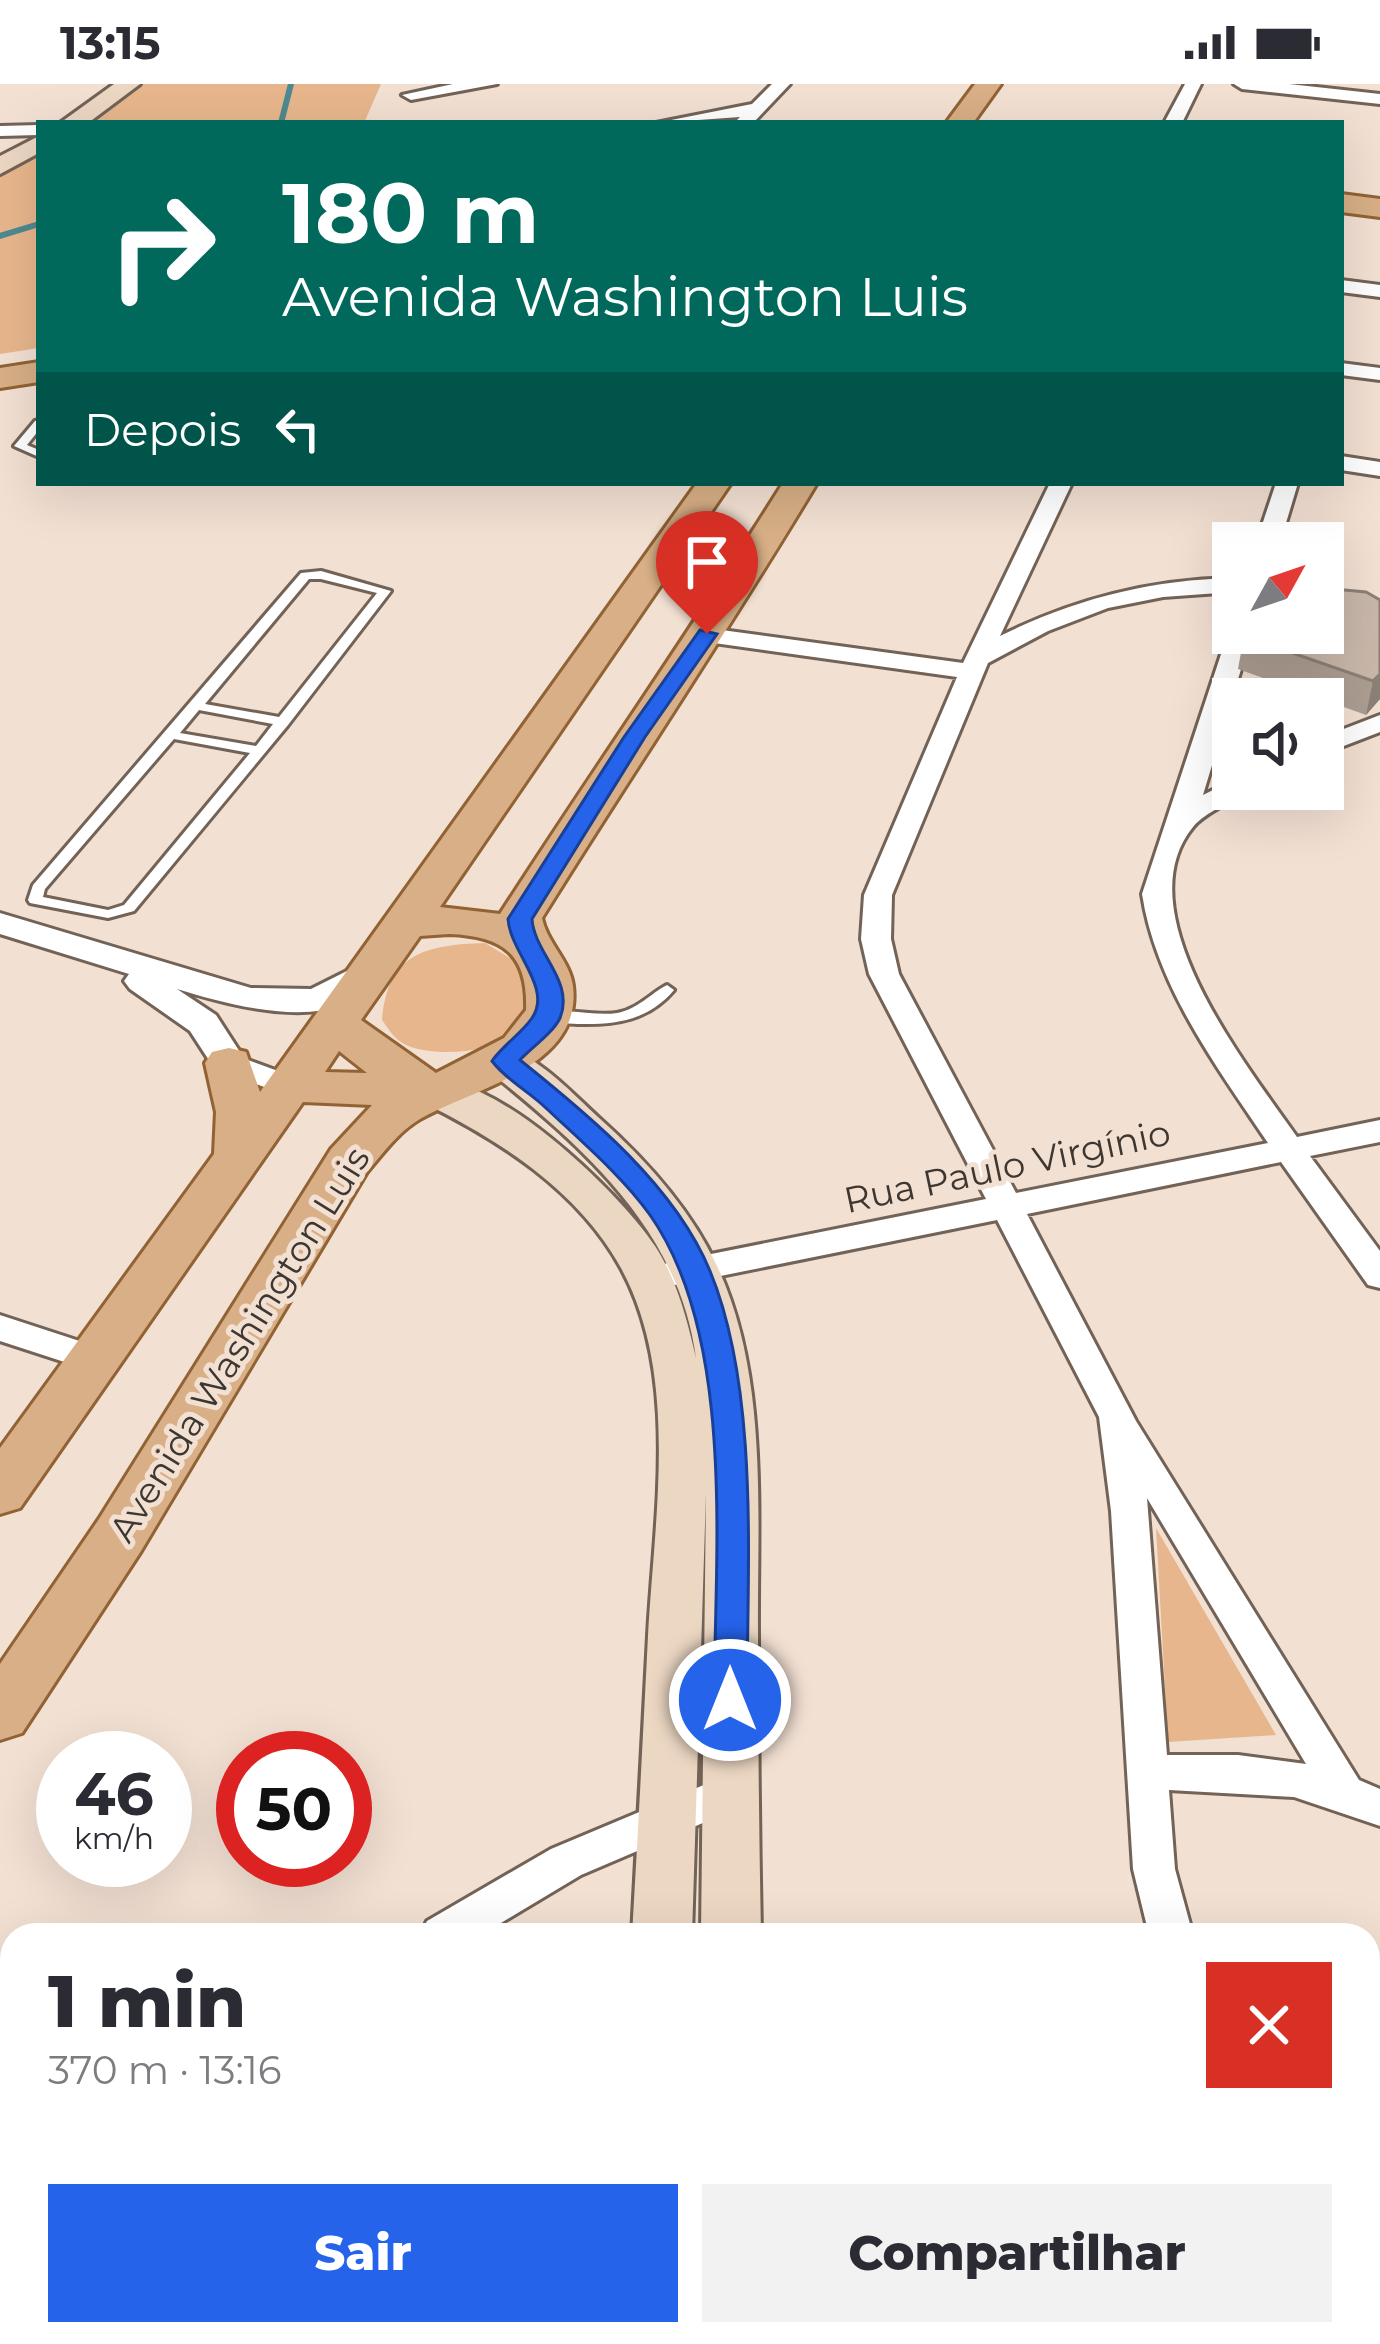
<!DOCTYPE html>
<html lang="pt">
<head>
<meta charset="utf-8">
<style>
  :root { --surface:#fff; --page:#f2f2f3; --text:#2b2b33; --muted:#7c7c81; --accent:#2563eb }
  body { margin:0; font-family:Montserrat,sans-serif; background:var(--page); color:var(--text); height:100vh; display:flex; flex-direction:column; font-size:45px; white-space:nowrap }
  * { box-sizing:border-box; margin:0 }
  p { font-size:39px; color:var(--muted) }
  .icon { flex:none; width:66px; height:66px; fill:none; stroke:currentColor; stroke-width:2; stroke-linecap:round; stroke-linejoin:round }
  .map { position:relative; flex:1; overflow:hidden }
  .drawer { position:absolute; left:0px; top:1839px; width:1380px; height:423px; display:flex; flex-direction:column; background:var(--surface); border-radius:36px 36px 0 0; box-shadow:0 12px 48px #0002 }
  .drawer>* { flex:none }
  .top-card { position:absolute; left:36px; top:36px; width:1308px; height:366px; border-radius:0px; box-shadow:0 12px 48px #0002; background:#00695c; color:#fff; overflow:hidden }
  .needle { width:78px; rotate:50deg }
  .controls { position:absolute; left:1212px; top:438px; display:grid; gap:24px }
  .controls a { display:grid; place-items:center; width:132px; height:132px; border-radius:0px; background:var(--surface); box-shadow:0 12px 48px #0002; font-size:60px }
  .speed { position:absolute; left:36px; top:1647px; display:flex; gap:24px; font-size:60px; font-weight:700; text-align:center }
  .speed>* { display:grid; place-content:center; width:156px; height:156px; border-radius:50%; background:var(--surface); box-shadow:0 12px 48px #0002; line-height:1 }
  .speed small { font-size:30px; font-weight:400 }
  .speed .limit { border:18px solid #d22; background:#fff; color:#111 }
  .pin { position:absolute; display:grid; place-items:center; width:102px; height:102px; color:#fff; margin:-123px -51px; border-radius:50% 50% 50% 0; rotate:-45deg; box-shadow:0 0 12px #0007 }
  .pin .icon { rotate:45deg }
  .me { position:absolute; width:132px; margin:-66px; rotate:0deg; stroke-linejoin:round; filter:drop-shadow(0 0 9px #0008) }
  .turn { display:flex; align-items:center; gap:42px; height:252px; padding:0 48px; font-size:54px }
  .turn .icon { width:156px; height:156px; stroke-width:2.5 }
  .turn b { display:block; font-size:84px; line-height:102px }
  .then { display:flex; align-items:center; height:114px; padding:0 48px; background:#0003; gap:24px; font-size:45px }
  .round { display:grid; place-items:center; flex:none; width:126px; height:126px; border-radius:0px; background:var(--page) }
  .summary { display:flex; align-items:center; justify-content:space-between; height:204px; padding:0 48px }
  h1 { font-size:72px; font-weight:800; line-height:90px }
  .action { display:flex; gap:24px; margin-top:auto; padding:24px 48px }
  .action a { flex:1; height:138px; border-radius:0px; background:var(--accent); color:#fff; font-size:48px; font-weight:800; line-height:138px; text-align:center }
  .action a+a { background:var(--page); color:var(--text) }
  .status { display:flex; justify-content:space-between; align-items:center; height:84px; padding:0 60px; background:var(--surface); direction:ltr }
  .status svg { height:33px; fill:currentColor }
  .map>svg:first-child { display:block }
</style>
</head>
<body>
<div class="status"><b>13:15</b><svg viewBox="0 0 49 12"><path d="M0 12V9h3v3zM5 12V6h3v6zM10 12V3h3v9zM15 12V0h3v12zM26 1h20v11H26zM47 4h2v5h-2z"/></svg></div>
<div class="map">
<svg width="1380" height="2260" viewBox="0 0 1380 2260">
  <rect width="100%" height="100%" fill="#f2e0d2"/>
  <path fill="#e8b68c" d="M 134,0 L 381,0 L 364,39 L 75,39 Z
    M 39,61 L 39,264 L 0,270 L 0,85 Z
    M 485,859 L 520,880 L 536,912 C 517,953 492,968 447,968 C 434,968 412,966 401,958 C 394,954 387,943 382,936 C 388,869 425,861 485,859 Z
    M 1156,1444 L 1276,1651 L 1168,1658 Z"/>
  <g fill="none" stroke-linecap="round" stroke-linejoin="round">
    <path stroke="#4e8a90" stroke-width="6" d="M 281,39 L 291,0
      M 0,152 L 39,140"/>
    <g stroke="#736357" stroke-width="6">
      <path id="service" d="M 39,336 L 39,346 L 27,361 L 39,366 L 39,373 L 14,362 L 35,337 Z
        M 321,487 L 391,507 L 288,641 L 134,827 L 108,834 L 30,819 L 28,816 L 33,801 L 301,489 ZM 309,495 L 321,495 L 377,509 L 279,633 L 205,620 ZM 199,626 L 273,640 L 256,662 L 180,649 ZM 174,655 L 250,669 L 124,821 L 108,826 L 43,813 L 45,805 Z
        M 667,901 L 674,906 C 649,936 616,941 578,940 C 565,939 552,940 541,933 C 560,921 594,933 617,929 C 638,925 650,910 667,901 Z"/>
    </g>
    <g stroke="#736357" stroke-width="6">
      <path id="minor" d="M 453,0 L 497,0 L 411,16 L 402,11 Z
        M 772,0 L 790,0 L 753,39 L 734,39 L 740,33 L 656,39 L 752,20 Z
        M 1185,0 L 1201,0 L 1182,39 L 1164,39 Z
        M 1234,0 L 1289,0 L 1380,10 L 1380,20 L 1242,5 Z
        M 39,41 L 39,51 L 0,52 L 0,42 Z
        M 1341,196 L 1380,201 L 1380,213 L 1341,208 Z
        M 1341,279 L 1380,284 L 1380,296 L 1341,291 Z
        M 1341,372 L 1380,378 L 1380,392 L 1341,386 Z
        M 1050,399 L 1072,399 L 1000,552 C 1075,515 1149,496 1233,494 L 1233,508 L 1163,513 L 1108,524 L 1048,547 L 988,579 L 892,811 L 891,855 L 899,890 L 1016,1109 L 1268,1059 C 1217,983 1156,902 1142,810 L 1228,549 L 1233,543 L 1233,549 L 1252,549 L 1203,711 L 1233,696 L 1233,705 L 1246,705 C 1231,720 1206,727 1193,743 C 1123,828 1248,983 1297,1053 L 1380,1036 L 1380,1058 L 1310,1072 L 1380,1167 L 1380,1204 L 1368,1201 L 1281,1078 L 1027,1130 L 1136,1337 L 1359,1696 L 1380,1705 L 1380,1742 L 1294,1713 L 1169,1706 L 1175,1785 L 1193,1851 L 1149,1851 L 1133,1785 L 1111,1427 L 1099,1333 L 997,1136 L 676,1201 L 664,1198 L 659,1189 L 664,1180 L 676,1177 L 986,1115 L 869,890 L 861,855 L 864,811 L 957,593 L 707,558 L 695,551 L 707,544 L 963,579 ZM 1147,1414 L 1306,1680 L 1238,1671 L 1167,1671 Z
        M 1276,399 L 1298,399 L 1280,459 L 1256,459 Z
        M 1380,631 L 1380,648 L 1323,670 L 1323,653 Z
        M 229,969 L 300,995 L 305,1002 L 289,1012 L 218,986 L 214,979 Z
        M 0,1231 L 107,1266 L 113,1275 L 107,1284 L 95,1288 L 0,1257 Z
        M 730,1690 L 745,1695 L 751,1708 L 745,1721 L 581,1791 L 481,1851 L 420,1851 L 427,1837 L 551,1765 Z
        M 1368,2141 L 1380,2146 L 1380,2199 L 1368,2194 Z
        M 55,2250 L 109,2250 L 104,2260 L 50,2260 Z"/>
    </g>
    <g stroke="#736357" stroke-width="6">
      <path id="tertiary" d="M 0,829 L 251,904 L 311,905 L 357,882 L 381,882 L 386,890 C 342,953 236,923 177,905 L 216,931 L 247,979 L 242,987 L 216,987 L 190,947 L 130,905 L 124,897 L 129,890 L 0,850 Z"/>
    </g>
    <g stroke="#736357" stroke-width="6">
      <path id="secondary" d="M 114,0 L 140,0 L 88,39 L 60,39 Z
        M 39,52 L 39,69 L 0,90 L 0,72 Z
        M 504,963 C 539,973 572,1009 598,1033 C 645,1075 690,1124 717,1182 C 769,1292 757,1431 758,1550 C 758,1651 759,1751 761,1851 L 701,1851 L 706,1409 L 692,1851 L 632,1851 C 638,1751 643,1651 648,1552 C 654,1435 680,1292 621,1184 C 578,1106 499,1056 422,1018 L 416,1008 L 422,998 C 488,980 621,1110 655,1162 C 677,1196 687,1235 696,1274 C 679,1146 584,1064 489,987 L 483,977 L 489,967 Z
        M 676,2250 L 742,2250 L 747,2260 L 679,2260 Z
        M 760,2250 L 826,2250 L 830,2260 L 762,2260 Z"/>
    </g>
    <g stroke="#916234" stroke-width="6">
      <path id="primary" d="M 975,0 L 1001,0 L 973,39 L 946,39 Z
        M 1341,110 L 1380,115 L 1380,133 L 1341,128 Z
        M 39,278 L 39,298 L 0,304 L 0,284 Z
        M 697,399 L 731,399 L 440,823 L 500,830 C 593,686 692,545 783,399 L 817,399 C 729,546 633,688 542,834 C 547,859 570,877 573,902 C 583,983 472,1005 420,1035 C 398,1048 383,1069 367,1088 L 141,1467 L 22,1649 L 0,1656 L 0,1580 L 99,1435 L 331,1065 L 372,1021 L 303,1018 L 20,1424 L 0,1430 L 0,1364 L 214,1070 L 216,1028 L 205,979 L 212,968 L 229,964 L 246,968 L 260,1008 ZM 449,850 C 503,852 528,870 526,926 L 504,954 L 436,989 L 361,936 L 420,852 ZM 339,967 L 367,989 L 325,988 Z"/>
    </g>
    <use href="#service" fill="#fff" fill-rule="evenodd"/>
    <use href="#minor" fill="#fff" fill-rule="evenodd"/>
    <use href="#tertiary" fill="#fff" fill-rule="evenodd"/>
    <use href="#secondary" fill="#ecd7c3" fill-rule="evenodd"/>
    <use href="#primary" fill="#d8af86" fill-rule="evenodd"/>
  </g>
  <path fill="#ac9d91" d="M 1366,508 L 1380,615 L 1366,631 L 1238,585 L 1244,552 Z"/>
  <path fill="#8c8076" d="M 1380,590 L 1380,615 L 1366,631 L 1373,597 Z"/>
  <path fill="#c8b7a9" stroke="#8c8076" stroke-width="3" d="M 1323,504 L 1366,508 L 1380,516 L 1380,590 L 1373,597 L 1244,552 L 1246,549 L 1323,549 Z"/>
  <path fill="#2563eb" stroke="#184099" stroke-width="3" d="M 700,546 L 717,550 L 645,653 L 532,835 C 534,869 575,897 560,934 C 553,949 531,964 520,976 C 590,1032 675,1102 710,1187 C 760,1308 747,1485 747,1616 L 742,1626 L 730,1630 L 719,1626 L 714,1616 C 715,1471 736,1253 650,1131 C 623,1093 581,1057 547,1025 C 530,1008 506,996 492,977 C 503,961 521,950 532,934 C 553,904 510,868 508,835 L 624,653 Z"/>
  <g text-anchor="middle" stroke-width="10" stroke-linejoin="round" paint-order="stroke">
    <g font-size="36" fill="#3e3731" stroke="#f2e0d2">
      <text transform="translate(1007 1082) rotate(-12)" y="13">Rua Paulo Virgínio</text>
      <text transform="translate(239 1260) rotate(-58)" y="13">Avenida Washington Luis</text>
    </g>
  </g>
</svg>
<div class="controls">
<a><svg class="needle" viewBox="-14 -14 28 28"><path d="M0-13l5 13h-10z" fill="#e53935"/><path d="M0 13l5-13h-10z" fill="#7c7c81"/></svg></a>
<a><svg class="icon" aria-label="sound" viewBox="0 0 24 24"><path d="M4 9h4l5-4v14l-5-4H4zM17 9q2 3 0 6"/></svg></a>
</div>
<div class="speed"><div>46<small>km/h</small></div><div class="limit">50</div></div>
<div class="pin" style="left:707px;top:550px;background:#d93025"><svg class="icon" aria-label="arrive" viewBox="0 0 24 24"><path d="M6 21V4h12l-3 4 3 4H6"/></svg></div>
<svg class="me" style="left:730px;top:1616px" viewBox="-20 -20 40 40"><circle r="17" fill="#2563eb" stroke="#fff" stroke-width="3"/><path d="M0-11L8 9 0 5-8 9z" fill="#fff"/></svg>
<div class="top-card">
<div class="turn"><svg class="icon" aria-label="right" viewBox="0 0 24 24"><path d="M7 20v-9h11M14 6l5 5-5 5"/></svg><div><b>180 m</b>Avenida Washington Luis</div></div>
<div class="then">Depois<svg class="icon" aria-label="left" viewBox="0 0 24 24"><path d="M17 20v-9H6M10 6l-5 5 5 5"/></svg></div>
</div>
<section class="drawer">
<div class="summary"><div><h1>1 min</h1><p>370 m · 13:16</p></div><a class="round" style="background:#d93025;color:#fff"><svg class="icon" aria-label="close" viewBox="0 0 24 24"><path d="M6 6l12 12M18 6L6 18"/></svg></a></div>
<div class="action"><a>Sair</a><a>Compartilhar</a></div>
</section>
</div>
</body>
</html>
